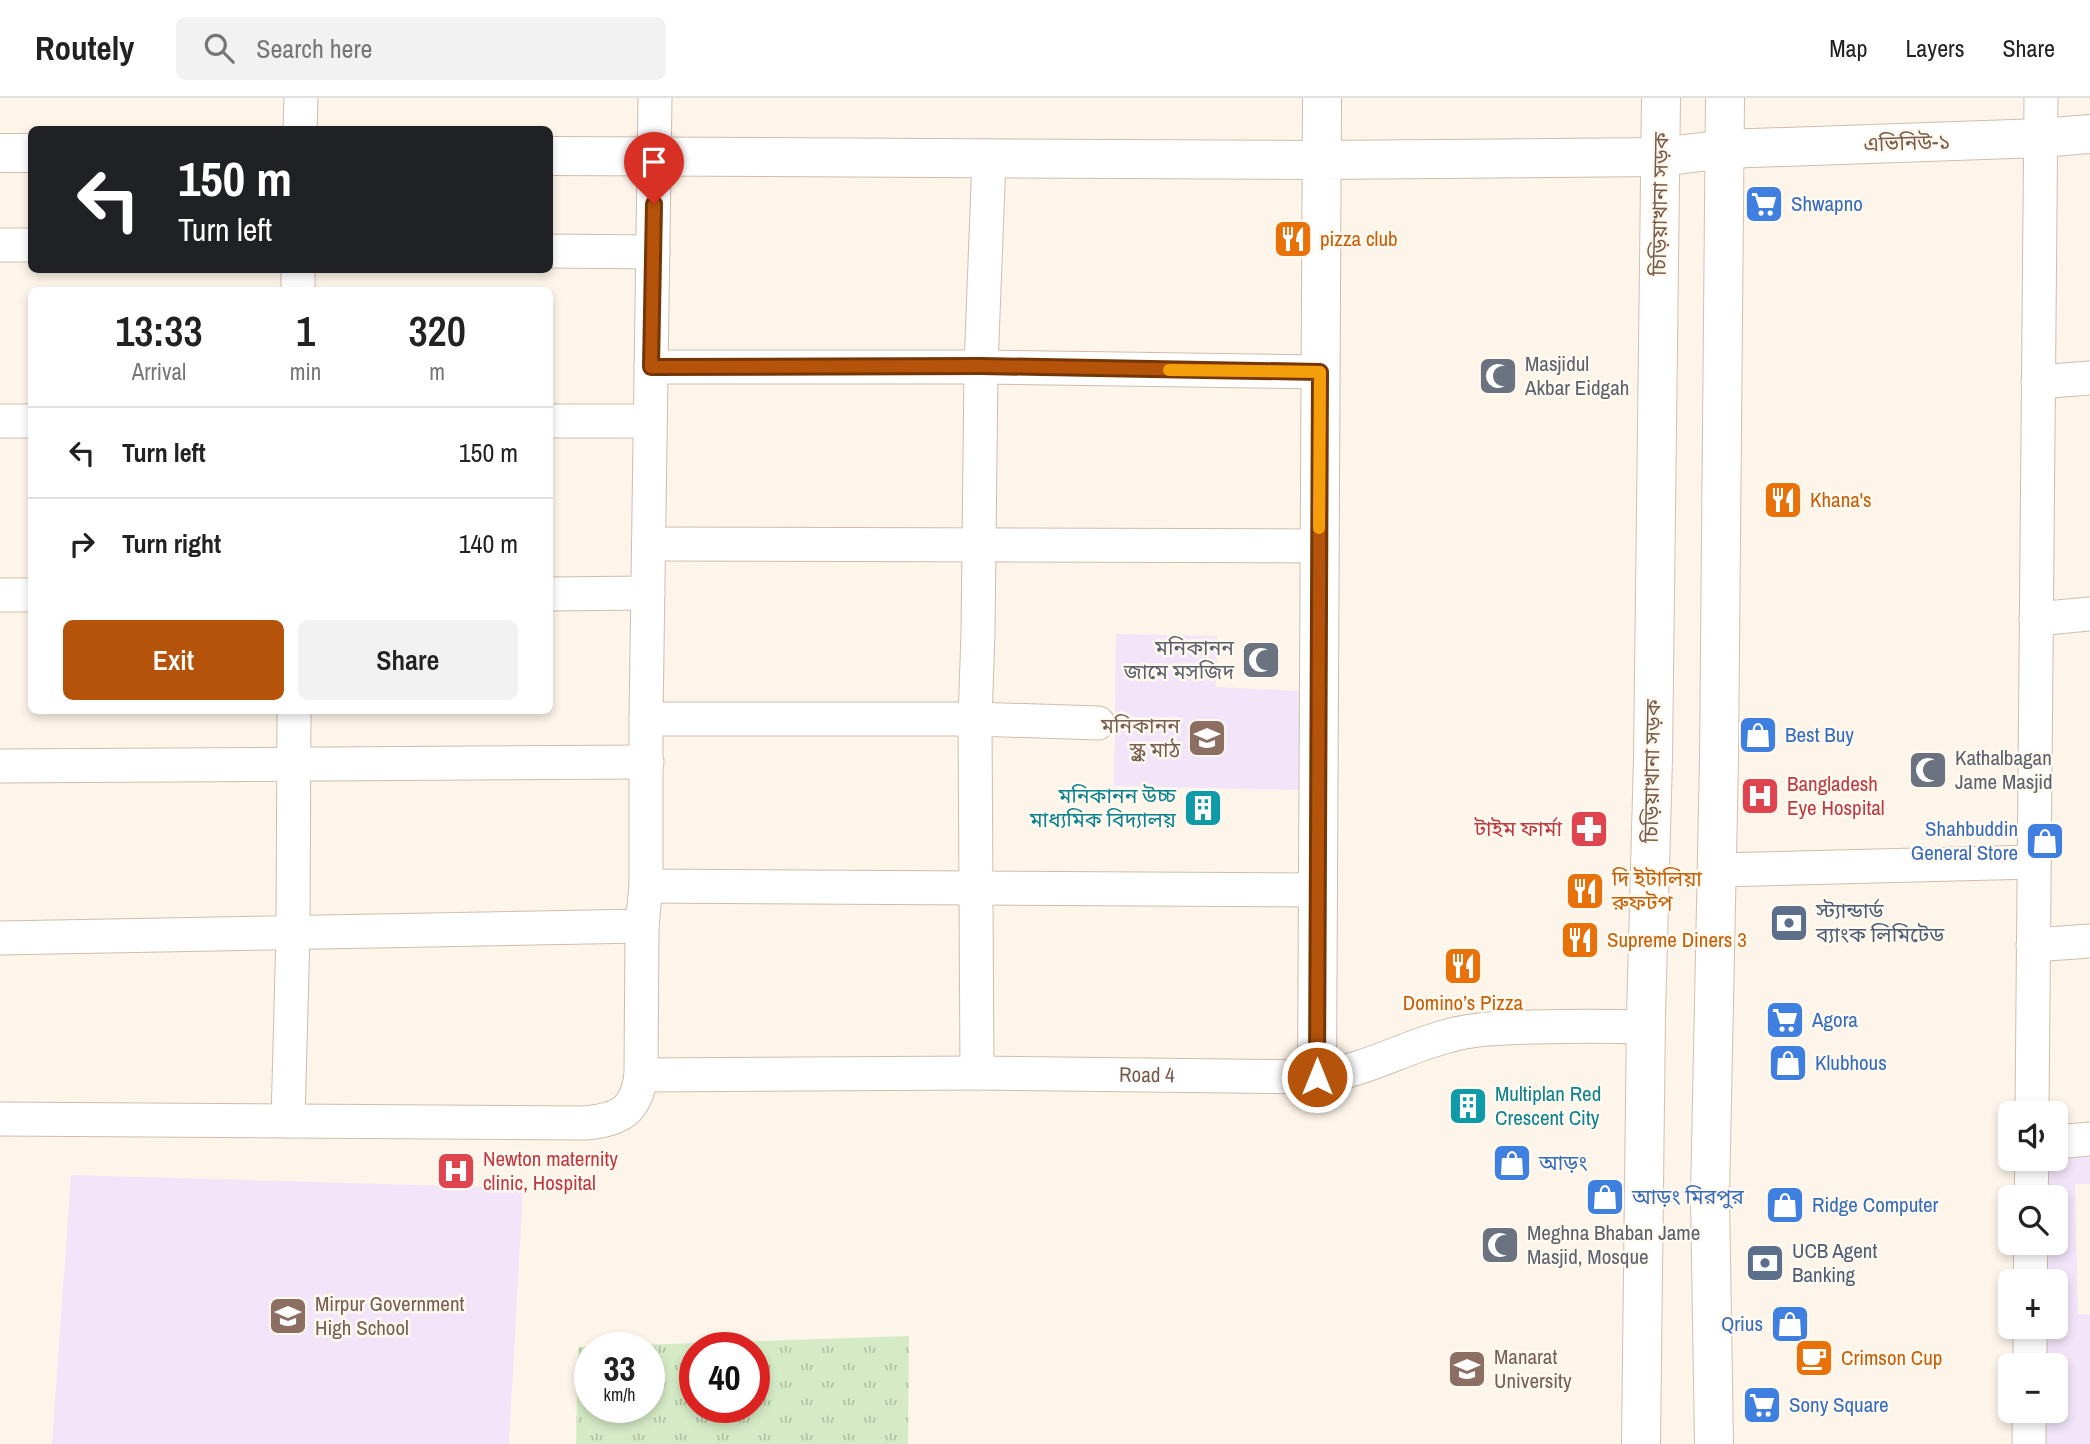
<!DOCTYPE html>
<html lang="en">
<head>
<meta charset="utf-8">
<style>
  :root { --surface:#fff; --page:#f2f2f2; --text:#222; --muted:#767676; --line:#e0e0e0; --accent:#b45309 }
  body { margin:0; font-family:"Archivo Narrow","Noto Sans Bengali",sans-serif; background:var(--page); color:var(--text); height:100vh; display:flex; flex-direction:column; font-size:26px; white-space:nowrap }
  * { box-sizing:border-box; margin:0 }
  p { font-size:23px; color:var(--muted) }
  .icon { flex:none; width:38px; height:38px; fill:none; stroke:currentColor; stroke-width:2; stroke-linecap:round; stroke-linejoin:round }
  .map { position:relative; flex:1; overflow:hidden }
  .side { position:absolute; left:28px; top:189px; width:525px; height:427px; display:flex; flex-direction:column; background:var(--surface); border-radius:10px; box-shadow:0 4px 10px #0003 }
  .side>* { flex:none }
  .banner { position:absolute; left:28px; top:28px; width:525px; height:147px; border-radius:10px; box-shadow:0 4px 10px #0003; background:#202124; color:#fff; overflow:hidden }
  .tools { position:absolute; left:1998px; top:1003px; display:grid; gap:14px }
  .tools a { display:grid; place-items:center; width:70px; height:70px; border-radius:10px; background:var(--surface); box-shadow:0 4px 10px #0003; font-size:35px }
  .speed { position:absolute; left:574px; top:1234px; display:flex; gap:14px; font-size:35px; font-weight:700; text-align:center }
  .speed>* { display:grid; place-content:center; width:91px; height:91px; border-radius:50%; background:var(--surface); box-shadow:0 4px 10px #0003; line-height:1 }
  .speed small { font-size:18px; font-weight:400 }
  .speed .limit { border:10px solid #d22; background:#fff; color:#111 }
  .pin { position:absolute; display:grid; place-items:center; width:60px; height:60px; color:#fff; margin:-72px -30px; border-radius:50% 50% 50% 0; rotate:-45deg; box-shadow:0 0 7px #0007 }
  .pin .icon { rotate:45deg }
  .me { position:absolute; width:77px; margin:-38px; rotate:0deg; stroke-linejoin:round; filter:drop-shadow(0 0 5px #0008) }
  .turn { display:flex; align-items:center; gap:24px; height:147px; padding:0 35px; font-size:32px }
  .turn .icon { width:91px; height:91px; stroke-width:2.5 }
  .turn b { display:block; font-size:49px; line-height:60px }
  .eta { display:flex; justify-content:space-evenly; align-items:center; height:119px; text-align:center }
  .eta b { font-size:42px; font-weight:600; line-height:49px }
  .action { display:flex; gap:14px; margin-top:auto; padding:14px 35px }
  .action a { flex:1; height:80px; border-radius:10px; background:var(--accent); color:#fff; font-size:28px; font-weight:600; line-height:80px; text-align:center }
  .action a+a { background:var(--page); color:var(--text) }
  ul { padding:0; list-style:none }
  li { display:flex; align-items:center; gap:21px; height:91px; padding:0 35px; border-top:2px solid var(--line) }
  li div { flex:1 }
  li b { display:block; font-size:26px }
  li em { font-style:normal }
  header { display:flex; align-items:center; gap:42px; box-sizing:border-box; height:98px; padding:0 35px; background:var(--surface); border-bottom:2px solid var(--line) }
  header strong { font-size:33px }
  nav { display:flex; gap:38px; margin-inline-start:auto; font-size:24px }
  .search { width:490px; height:63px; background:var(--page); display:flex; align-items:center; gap:18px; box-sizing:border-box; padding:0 24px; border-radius:10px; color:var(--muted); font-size:26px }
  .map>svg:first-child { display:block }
</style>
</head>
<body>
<header>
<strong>Routely</strong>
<div class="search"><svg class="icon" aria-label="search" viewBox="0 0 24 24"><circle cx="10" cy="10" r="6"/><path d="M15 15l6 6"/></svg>Search here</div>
<nav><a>Map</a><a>Layers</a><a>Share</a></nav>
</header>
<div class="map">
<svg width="2090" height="1346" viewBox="0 0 2090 1346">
  <defs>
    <pattern id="grass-tufts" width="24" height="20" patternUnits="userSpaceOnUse" patternTransform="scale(1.75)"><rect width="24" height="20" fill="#d5ebc6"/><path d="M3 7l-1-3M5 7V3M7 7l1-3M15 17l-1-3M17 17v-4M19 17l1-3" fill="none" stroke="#b2c2a3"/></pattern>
  </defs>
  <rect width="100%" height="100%" fill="#fdf5e9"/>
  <path fill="#f2e5f9" d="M 1116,536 L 1217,538 L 1216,589 L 1301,593 L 1299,692 L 1114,688 Z
    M 2090,1056 L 2090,1086 L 2075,1086 L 2078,1216 L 2090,1216 L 2090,1346 L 2042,1346 L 2042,1313 L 2056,1312 L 2056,1267 L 2042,1267 L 2042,1229 L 2056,1228 L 2056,1183 L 2042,1183 L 2042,1145 L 2056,1144 L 2056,1099 L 2042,1099 L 2043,1061 Z
    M 71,1077 L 523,1090 L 509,1346 L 52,1346 Z"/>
  <path fill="url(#grass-tufts)" fill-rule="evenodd" d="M 909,1238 L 908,1346 L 576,1346 L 578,1249 ZM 590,1250 L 649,1250 L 649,1309 L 590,1309 ZM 695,1250 L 754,1250 L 754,1309 L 695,1309 Z"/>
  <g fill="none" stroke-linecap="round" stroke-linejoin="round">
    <g stroke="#cfbdad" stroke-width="35">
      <g id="minor">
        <path d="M 300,32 L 301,0"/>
        <path d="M 0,147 L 32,147"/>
        <path d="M 550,153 L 653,154"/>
        <path d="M 298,192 L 298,172"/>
        <path d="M 651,269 L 981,269 L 1320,274"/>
        <path d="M 2038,284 L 2090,280"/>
        <path d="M 0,323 L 32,323"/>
        <path d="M 550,323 L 650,323"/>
        <path d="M 649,446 L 1319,448"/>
        <path d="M 550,496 L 648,495"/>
        <path d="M 0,497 L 32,497"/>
        <path d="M 2036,521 L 2090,516"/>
        <path d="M 646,621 L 975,621 L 1098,625"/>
        <path d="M 0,668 L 647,664"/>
        <path d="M 1716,772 L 2034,764"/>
        <path d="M 646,788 L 1317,792"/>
        <path d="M 0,840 L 642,828"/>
        <path d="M 2033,847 L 2090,843"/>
        <path d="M 977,975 L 975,621 L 978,536 L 981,269 L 989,61"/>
        <path id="s1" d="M 641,977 L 977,975 L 1317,979 C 1362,974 1401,951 1444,939 C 1474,930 1503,930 1534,929 C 1571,928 1608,928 1646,929"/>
        <path d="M 2032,1015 L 2041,0"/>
        <path d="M 0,1021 L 586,1025 C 621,1021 636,1013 641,977 L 642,828 L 646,788 L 646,621 L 655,0"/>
        <path d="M 288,1023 L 293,835 L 294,612"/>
        <path d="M 2056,1044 L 2090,1041"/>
        <path d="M 2031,1099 L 2032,1060"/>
        <path d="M 2030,1183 L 2031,1144"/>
        <path d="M 2030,1267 L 2030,1228"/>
        <path d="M 2029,1346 L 2029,1312"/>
      </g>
    </g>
    <g stroke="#cfbdad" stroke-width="40">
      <path id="tertiary" d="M 1725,51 L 2041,40 L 2090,36
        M 0,55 L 32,55
        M 550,58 L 1321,62 L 1661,59
        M 1317,979 L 1322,0"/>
    </g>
    <g stroke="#d5bfad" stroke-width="40">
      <path id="secondary" d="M 1661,59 L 1725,51
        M 1641,1346 L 1646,917 L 1653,660 L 1661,0
        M 1714,1346 L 1710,1098 L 1719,661 L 1725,0"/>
    </g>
    <use href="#minor" stroke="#fff" stroke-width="33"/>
    <use href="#tertiary" stroke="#fff" stroke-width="38"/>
    <use href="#secondary" stroke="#fff" stroke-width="38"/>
  </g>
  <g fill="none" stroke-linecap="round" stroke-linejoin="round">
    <g stroke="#753606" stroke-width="18">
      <path id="route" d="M 654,106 L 651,269 L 981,268 L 1320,274 L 1317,979"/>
    </g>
    <use href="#route" stroke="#b45309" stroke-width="12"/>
    <path stroke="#f59e0b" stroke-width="12" d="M 1169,272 L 1320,274 L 1319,430"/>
  </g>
  <defs>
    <g id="supermarket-square" transform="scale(2.0125)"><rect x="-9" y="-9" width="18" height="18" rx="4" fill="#3f7fe0" stroke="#fff9ef"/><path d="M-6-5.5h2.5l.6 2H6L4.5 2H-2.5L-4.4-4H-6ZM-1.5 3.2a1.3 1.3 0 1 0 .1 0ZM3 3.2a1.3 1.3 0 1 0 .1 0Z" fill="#fff"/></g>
    <g id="restaurant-square" transform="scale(2.0125)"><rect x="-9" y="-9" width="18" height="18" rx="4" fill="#e8710a" stroke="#fff9ef"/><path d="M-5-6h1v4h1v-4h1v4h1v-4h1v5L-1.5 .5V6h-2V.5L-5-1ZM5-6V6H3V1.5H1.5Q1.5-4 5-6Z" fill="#fff"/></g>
    <g id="mosque-square" transform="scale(2.0125)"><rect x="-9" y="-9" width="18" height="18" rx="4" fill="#6b7280" stroke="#fff9ef"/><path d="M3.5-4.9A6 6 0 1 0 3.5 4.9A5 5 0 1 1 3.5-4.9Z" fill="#fff"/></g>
    <g id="shop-square" transform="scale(2.0125)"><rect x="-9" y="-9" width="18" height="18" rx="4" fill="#3f7fe0" stroke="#fff9ef"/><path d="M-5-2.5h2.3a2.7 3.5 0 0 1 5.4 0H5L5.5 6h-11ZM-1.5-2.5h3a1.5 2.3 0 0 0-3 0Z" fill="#fff"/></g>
    <g id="school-square" transform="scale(2.0125)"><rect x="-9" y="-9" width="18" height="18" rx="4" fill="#8d6e63" stroke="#fff9ef"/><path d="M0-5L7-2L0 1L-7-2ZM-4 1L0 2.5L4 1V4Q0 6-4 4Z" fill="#fff"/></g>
    <g id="hospital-square" transform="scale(2.0125)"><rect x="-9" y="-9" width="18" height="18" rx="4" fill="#e0444e" stroke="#fff9ef"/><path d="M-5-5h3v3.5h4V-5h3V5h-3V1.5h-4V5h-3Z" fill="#fff"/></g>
    <g id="building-square" transform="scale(2.0125)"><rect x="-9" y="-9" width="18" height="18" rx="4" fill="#0f9aa8" stroke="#fff9ef"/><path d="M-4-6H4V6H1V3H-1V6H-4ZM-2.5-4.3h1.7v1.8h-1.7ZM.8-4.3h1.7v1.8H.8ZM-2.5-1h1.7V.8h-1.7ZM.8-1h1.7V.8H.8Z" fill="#fff"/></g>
    <g id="pharmacy-square" transform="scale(2.0125)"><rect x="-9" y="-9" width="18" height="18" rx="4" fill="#e0444e" stroke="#fff9ef"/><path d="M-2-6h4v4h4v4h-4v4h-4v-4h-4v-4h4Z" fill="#fff"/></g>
    <g id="bank-square" transform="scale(2.0125)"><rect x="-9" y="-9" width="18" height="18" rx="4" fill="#5c6f8a" stroke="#fff9ef"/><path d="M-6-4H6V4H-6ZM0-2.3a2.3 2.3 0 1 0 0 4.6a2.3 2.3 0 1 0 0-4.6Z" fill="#fff"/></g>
    <g id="university-square" transform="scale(2.0125)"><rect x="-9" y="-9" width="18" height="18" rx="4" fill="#8d6e63" stroke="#fff9ef"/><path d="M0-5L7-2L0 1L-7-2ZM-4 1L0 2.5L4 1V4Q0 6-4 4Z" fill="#fff"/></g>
    <g id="cafe-square" transform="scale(2.0125)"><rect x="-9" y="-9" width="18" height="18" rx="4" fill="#e8710a" stroke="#fff9ef"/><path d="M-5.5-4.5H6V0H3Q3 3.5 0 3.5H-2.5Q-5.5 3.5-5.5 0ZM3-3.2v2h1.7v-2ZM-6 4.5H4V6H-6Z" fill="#fff"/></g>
  </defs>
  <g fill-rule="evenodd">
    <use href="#supermarket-square" x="1764" y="106"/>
    <use href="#restaurant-square" x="1293" y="141"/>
    <use href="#mosque-square" x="1498" y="278"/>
    <use href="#restaurant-square" x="1783" y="402"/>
    <use href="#mosque-square" x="1261" y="562"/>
    <use href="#shop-square" x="1758" y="637"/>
    <use href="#school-square" x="1207" y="640"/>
    <use href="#mosque-square" x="1928" y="672"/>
    <use href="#hospital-square" x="1760" y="698"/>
    <use href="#building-square" x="1203" y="710"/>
    <use href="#pharmacy-square" x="1589" y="731"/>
    <use href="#shop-square" x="2045" y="743"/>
    <use href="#restaurant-square" x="1585" y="793"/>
    <use href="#bank-square" x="1789" y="825"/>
    <use href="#restaurant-square" x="1580" y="842"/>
    <use href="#restaurant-square" x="1463" y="868"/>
    <use href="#supermarket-square" x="1785" y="922"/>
    <use href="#shop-square" x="1788" y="965"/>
    <use href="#building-square" x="1468" y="1008"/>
    <use href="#shop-square" x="1512" y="1065"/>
    <use href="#hospital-square" x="456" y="1073"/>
    <use href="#shop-square" x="1605" y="1099"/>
    <use href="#shop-square" x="1785" y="1107"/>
    <use href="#mosque-square" x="1500" y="1147"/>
    <use href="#bank-square" x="1765" y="1165"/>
    <use href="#university-square" x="288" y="1218"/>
    <use href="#shop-square" x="1790" y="1226"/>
    <use href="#cafe-square" x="1814" y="1260"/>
    <use href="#university-square" x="1467" y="1271"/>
    <use href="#supermarket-square" x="1762" y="1307"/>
  </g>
  <g text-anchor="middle" stroke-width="5" stroke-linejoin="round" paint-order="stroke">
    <g font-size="21" fill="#785c4b" stroke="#fff9ef">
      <text transform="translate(1907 45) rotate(-2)" y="7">এভিনিউ-১</text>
      <text transform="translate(1660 106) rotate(-89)" y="7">চিড়িয়াখানা সড়ক</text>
      <text transform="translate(1652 673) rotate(-89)" y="7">চিড়িয়াখানা সড়ক</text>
      <text dy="7" stroke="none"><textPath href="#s1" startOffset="506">Road 4</textPath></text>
    </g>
    <g font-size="21" fill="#366cbe" stroke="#fff9ef" text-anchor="start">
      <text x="1791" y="113">Shwapno</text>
      <text x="1785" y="644">Best Buy</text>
      <text x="2018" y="738" text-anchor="end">Shahbuddin<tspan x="2018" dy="24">General Store</tspan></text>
      <text x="1812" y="929">Agora</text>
      <text x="1815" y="972">Klubhous</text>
      <text x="1539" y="1072">আড়ং</text>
      <text x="1632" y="1106">আড়ং মিরপুর</text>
      <text x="1812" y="1114">Ridge Computer</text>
      <text x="1763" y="1233" text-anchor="end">Qrius</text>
      <text x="1789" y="1314">Sony Square</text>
    </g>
    <g font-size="21" fill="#c56008" stroke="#fff9ef" text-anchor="start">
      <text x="1320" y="148">pizza club</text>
      <text x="1810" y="409">Khana's</text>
      <text x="1612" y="788">দি ইটালিয়া<tspan x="1612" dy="24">রুফটপ</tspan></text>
      <text x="1607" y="849">Supreme Diners 3</text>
      <text x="1463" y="912" text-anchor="middle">Domino’s Pizza</text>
      <text x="1841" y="1267">Crimson Cup</text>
    </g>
    <g font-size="21" fill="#5b616d" stroke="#fff9ef" text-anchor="start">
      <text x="1525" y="273">Masjidul<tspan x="1525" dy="24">Akbar Eidgah</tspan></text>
      <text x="1234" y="557" text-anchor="end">মনিকানন<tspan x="1234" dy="24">জামে মসজিদ</tspan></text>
      <text x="1955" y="667">Kathalbagan<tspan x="1955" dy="24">Jame Masjid</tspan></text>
      <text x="1527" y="1142">Meghna Bhaban Jame<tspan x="1527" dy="24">Masjid, Mosque</tspan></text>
    </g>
    <g font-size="21" fill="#785e54" stroke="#fff9ef" text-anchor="start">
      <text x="1180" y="635" text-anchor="end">মনিকানন<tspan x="1180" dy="24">স্কুল মাঠ</tspan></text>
      <text x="315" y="1213">Mirpur Government<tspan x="315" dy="24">High School</tspan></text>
      <text x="1494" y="1266">Manarat<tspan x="1494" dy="24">University</tspan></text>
    </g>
    <g font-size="21" fill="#be3a42" stroke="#fff9ef" text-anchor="start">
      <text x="1787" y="693">Bangladesh<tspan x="1787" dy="24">Eye Hospital</tspan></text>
      <text x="1562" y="738" text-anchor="end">টাইম ফার্মা</text>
      <text x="483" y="1068">Newton maternity<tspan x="483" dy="24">clinic, Hospital</tspan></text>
    </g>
    <g font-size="21" fill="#0d838f" stroke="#fff9ef" text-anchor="end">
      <text x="1176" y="705">মনিকানন উচ্চ<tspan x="1176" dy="24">মাধ্যমিক বিদ্যালয়</tspan></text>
      <text x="1495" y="1003" text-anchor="start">Multiplan Red<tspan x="1495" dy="24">Crescent City</tspan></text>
    </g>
    <g font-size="21" fill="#4e5e75" stroke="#fff9ef" text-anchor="start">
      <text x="1816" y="820">স্ট্যান্ডার্ড<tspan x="1816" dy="24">ব্যাংক লিমিটেড</tspan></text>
      <text x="1792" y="1160">UCB Agent<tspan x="1792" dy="24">Banking</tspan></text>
    </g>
  </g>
</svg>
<div class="tools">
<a><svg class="icon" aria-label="sound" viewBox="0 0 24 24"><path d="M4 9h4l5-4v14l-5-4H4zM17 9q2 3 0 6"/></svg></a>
<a><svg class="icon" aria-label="search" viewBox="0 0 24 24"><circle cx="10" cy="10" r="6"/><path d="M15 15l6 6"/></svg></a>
<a>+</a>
<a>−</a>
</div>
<div class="speed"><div>33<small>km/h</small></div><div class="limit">40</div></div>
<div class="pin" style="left:654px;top:106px;background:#d93025"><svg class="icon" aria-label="arrive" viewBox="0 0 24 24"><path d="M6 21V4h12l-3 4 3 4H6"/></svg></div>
<svg class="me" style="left:1317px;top:979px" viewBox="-20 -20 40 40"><circle r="17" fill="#b45309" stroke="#fff" stroke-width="3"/><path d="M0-11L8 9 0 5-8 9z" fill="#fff"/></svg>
<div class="banner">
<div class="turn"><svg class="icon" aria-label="left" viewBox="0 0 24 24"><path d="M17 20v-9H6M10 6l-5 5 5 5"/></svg><div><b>150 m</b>Turn left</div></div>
</div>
<section class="side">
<div class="eta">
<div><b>13:33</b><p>Arrival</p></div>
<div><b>1</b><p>min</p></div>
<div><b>320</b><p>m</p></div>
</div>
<ul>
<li><svg class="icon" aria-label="left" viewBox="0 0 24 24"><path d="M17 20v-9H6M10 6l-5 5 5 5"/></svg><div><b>Turn left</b></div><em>150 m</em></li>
<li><svg class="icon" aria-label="right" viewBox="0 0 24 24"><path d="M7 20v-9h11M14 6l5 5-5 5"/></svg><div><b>Turn right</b></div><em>140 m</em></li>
</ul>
<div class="action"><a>Exit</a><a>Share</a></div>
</section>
</div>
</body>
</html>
